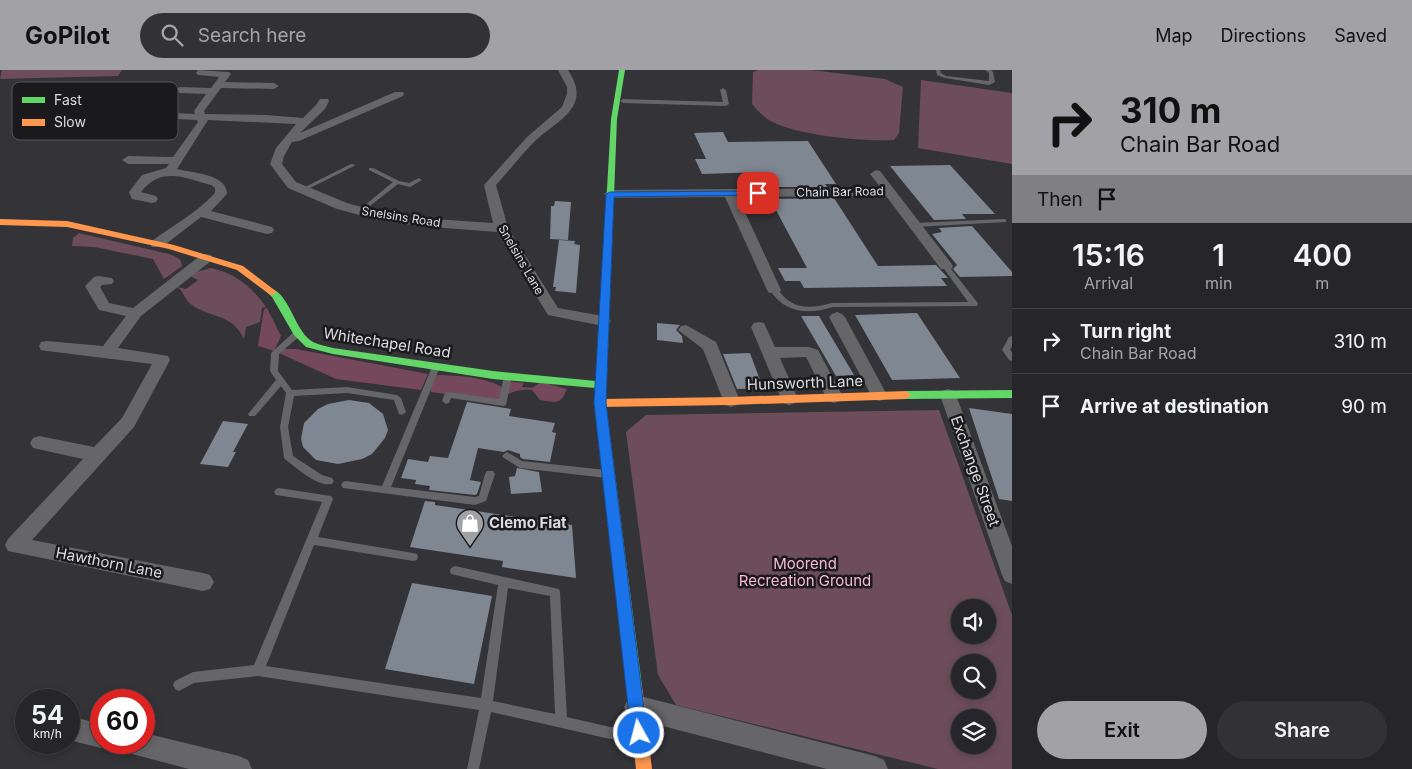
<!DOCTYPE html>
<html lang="en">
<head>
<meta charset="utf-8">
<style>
  :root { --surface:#26262a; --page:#323236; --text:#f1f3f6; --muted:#a4a5a8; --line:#424347; --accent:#a1a1a6 }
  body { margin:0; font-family:Inter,sans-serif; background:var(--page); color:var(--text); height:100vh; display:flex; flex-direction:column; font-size:19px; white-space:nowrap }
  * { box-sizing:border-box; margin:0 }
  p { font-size:16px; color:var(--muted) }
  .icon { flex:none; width:28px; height:28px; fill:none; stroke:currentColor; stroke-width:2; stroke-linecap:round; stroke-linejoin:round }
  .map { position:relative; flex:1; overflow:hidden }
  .details { display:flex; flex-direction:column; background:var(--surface); width:400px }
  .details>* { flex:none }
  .top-card { background:#a1a1a6; color:#111; overflow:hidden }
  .buttons { position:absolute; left:951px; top:529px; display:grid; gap:10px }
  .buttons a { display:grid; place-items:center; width:45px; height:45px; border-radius:50%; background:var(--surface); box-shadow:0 2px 8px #0003,0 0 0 1px var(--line); font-size:25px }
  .speed { position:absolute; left:15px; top:619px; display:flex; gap:10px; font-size:25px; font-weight:700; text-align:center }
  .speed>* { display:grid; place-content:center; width:65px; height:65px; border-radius:50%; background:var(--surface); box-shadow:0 2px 8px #0003,0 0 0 1px var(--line); line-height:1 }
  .speed small { font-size:12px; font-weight:400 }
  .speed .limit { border:8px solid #d22; background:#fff; color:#111 }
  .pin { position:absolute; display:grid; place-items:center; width:42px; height:42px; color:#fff; margin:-21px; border-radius:10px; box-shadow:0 2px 8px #0006 }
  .me { position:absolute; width:55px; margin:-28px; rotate:353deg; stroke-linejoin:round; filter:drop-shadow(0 0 4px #0008) }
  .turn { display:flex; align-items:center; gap:18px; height:105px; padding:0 25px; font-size:22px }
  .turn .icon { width:65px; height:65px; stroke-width:2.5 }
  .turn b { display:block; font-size:35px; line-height:42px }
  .then { display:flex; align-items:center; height:48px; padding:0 25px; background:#0003; gap:10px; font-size:19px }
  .eta { display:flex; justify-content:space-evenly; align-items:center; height:85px; text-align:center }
  .eta b { font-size:30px; font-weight:600; line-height:35px }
  .primary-button { display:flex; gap:10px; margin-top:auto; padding:10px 25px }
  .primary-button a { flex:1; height:58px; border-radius:30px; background:var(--accent); color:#111; font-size:20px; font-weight:600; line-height:58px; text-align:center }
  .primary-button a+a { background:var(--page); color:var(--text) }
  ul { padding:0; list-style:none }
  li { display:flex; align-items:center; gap:15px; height:65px; padding:0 25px; border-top:1px solid var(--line) }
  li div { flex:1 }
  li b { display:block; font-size:19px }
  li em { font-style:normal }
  header { display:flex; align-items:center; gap:30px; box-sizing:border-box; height:70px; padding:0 25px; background:var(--accent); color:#111 }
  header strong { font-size:24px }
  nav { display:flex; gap:28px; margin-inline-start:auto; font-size:18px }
  .search { width:350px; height:45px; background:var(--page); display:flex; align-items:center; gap:12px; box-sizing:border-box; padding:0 18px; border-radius:28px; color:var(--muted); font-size:19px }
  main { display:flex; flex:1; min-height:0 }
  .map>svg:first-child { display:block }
</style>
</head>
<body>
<header>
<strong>GoPilot</strong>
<div class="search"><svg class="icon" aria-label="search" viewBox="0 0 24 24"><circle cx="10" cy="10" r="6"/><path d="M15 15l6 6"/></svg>Search here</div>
<nav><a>Map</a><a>Directions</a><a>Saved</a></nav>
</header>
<main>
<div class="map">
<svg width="1012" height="699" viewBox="0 0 1012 699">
  <rect width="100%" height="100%" fill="#333338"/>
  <path fill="#6c4d59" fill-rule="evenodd" d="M 2,0 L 122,0 L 118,6 L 0,9 Z
    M 758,0 L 812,0 L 885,9 L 903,17 L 899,63 L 894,70 C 865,72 788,65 766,48 C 761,44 756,39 752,34 L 753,2 Z
    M 921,10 L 1012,23 L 1012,94 L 918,78 Z
    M 79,163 L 169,184 C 176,187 182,188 182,196 L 164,209 L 153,189 L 94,177 L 72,176 L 73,168 Z
    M 211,198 C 235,203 252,217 266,237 L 262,238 L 260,252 L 246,257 L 244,269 C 232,243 212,249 192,235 C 184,230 184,221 177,217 L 186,219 L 198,210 L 190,206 L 196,202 Z
    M 939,340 L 1012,545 L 1012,699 L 938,699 L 676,635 L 658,605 L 626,362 L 646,345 ZM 960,538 L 988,538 L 988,565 L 960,565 ZM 960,592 L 988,592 L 988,620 L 960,620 ZM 960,648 L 988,648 L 988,675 L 960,675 Z"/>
  <path fill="#75495b" d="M 267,238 L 281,266 L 274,281 L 258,276 L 264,239 Z
    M 283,279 L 296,279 L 428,304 L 421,320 L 336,309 L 279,283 Z
    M 437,305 C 459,306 482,306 502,317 L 506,311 L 524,313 L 522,317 L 532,318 L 541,312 L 567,319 C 560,336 557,332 540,330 L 532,320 C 519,319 508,322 499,331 L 431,322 L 431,313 Z"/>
  <path fill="#7f8792" d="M 723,62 L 728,72 L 808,71 L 836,114 L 825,114 L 827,117 L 776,117 L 768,102 L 702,104 L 695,89 L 706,89 L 694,63 Z
    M 950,95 L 995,144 L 962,144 L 966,149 L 934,150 L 890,96 Z
    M 834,128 L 878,196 L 936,195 L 948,208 L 941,208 L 947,216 L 804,218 L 800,211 L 785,211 L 778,198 L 807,198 L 770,129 Z
    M 555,131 L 571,132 L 568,170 L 550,169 L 551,136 L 554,136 Z
    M 972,156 L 1012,202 L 1012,206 L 960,207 L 953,199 L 957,195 L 932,164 L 942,162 L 939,158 Z
    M 559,170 L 575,171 L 574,174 L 580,175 L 576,223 L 555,221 L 556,217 L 553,217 Z
    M 917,243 L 960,308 L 892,310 L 855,245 Z
    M 801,246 L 819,246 L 854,305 L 836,306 Z
    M 657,253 L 680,255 L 676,260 L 682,266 L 683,273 L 657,270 Z
    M 750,283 L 763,318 L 737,319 L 723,284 Z
    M 349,330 L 369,333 L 383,344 L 388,360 L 385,368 L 372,384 L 362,389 L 338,394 L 316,390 L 303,377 L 301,369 L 304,353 L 318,339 L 328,334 Z
    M 467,332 L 511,339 L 509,346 L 555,353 L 552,362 L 556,363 L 550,392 L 523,389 L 520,387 L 520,384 L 508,380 L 504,382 L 478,378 L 470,410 L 481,412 L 477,424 L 475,425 L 429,420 L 430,416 L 415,414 L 416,410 L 401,408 L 408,389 L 428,392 L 430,386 L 448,388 Z
    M 969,338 L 1012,344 L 1012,431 L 999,429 Z
    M 223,351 L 248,354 L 233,382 L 236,382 L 228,397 L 200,394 Z
    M 517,398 L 539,402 L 542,422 L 511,424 L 509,407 L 515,406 Z
    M 425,431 L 435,432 L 435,435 L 572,455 L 576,508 L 502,497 L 503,491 L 410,477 Z
    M 412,513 L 492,526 L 474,614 L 385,599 Z"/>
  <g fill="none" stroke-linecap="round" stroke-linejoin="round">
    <path fill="#666567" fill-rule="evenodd" d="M 936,0 L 940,0 L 941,3 L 946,6 L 989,11 L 989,3 L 985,0 L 991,0 L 993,2 L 995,12 L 989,15 L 945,8 L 937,5 Z
      M 723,18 L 726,20 L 729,34 L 726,36 L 623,33 L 620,31 L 623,29 L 723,32 L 720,20 Z
      M 351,94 L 356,95 L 304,121 L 299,120 Z
      M 369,98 L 373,98 L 399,111 L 409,113 L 419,108 L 422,110 L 410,117 L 398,114 L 361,143 L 358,141 L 359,140 L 393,112 L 369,100 Z
      M 763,110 L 767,110 L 775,123 L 774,124 L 770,124 L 762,111 Z
      M 1004,149 L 1006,150 L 1006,152 L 915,157 L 912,155 L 915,153 Z
      M 946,194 L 948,195 L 977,232 L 978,234 L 977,236 L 833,237 C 808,245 784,243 770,220 L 774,218 L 777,218 C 791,240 809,239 832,233 L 968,232 L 942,196 Z
      M 298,260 L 301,261 L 302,263 L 301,265 L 279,284 L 278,301 L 292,320 L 347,317 L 397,325 L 401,328 L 406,342 L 402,345 L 399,344 L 394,330 L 347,323 L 294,326 L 288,357 L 293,386 L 322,405 L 332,408 L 334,411 L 332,414 C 317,417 298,399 286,390 L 284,388 L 280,357 L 286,323 L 281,316 L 255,346 L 249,346 L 248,344 L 276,310 L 270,301 L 271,283 L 295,261 Z
      M 1012,266 L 1012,276 L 1010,280 L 1012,282 L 1012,291 L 1009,290 L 1002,280 L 1009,267 Z
      M 436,294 L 440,297 L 391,417 L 475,427 L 479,426 L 485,404 L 487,401 L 493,401 L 495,404 L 486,431 L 475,435 L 343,418 L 341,415 L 343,412 L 346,411 L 382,416 L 432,297 Z
      M 508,303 L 512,306 L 506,335 L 503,336 L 451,328 L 449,333 L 446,334 L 442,331 L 445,323 L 448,322 L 499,329 L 504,306 Z
      M 507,382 L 522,391 L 606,400 L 609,401 L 611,404 L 609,407 L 606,408 L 520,398 L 504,388 L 502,386 L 504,384 Z
      M 279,418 L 331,426 L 333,429 L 318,467 L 413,483 L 417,484 L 418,487 L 417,490 L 413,491 L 314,475 L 266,596 L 481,628 L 498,515 L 451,504 L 450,501 L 451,498 L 455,496 L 559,519 L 560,522 L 567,647 L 610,657 L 632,657 L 636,659 L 638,663 L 636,667 L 632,669 L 610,669 L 491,642 L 479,699 L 467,699 L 479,640 L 258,606 L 194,613 L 179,621 L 175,619 L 173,615 L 175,611 L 193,602 L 254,595 L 322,432 L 276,425 L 274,422 L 276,419 ZM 508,518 L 550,526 L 555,644 L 493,631 Z"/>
    <path fill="#666567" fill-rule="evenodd" d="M 198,0 L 229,2 L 231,4 L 225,12 L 274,13 L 279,16 L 274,19 L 221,18 L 204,41 L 205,44 L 267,45 L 303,48 L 316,35 L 320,29 L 328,29 L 329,31 L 325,39 L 300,63 L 395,22 L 403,22 L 404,24 L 403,26 L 299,71 L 292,72 L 284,86 L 282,94 L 296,112 L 347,133 L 379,142 L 419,148 L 493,153 L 484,115 L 527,67 L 562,37 L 567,24 L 567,17 L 558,0 L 568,0 C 593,38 558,49 534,72 C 521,85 509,101 496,115 L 508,158 L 558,238 L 603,246 L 608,248 L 611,251 L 608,254 L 603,256 L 548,245 L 497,162 L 419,156 L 378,150 L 337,139 L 288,118 L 270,94 L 276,78 L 296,54 L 208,50 L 177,99 C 193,103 227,104 227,124 L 211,141 L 272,157 L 274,160 L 272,163 L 267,164 L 201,147 L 162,177 L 152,177 L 150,174 L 152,171 C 172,156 199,141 215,123 L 215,118 L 211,115 C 183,108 162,96 141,122 L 156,126 L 158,129 L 156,132 L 152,133 L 132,129 L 129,122 L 142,105 L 166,98 L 169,94 L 128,94 L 122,90 L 128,86 L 173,87 L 198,52 L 197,50 L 155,48 L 150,45 L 155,42 L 195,44 L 194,41 L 206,24 L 180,23 L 175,20 L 180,17 L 211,18 L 219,7 L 198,5 L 196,3 Z
      M 876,100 L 880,101 L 951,193 L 953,196 L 951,199 L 941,199 L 886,126 L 738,127 L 781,220 L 779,223 L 769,223 L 767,220 L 725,127 L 610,128 L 604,124 L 610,120 L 881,118 L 870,104 Z
      M 206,184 L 211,185 L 213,188 L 211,191 L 141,246 L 118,278 L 162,285 L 168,286 L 170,290 L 134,357 L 32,470 L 203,503 L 210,505 L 214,512 L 210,519 L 203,521 L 8,481 L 5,475 L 8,469 L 83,389 L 33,378 L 30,373 L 33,368 L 39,366 L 94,377 L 122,348 L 152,294 L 47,281 L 41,280 L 39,276 L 41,272 L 47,271 L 103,276 L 126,246 L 99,240 L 85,216 L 94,207 L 99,206 L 112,208 L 114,211 L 112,214 L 102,215 L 100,217 L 109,233 L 133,238 L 201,185 Z
      M 837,242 L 842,244 L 845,247 L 887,325 L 885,329 L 879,331 L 873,329 L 871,325 L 829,247 L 832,244 Z
      M 759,252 L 764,253 L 775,277 L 809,277 L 818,280 L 843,327 L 840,331 L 834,333 L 828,331 L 806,287 L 780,288 L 798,329 L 795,333 L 789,335 L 783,333 L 751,257 L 754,253 Z
      M 686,255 L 716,272 L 740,331 L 737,335 L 731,337 L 725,335 L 703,279 L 678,260 L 681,256 Z
      M 948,319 L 954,321 L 956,325 L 1012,476 L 1012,514 L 1005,511 L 1002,505 L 940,325 L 942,321 Z
      M 636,625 L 875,686 L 884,690 L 888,699 L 827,699 L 636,649 L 628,645 L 624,637 L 628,629 Z
      M 69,646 L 101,654 L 101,672 L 111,672 L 110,675 L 101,678 L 69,670 Z
      M 144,663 L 239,686 L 248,690 L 252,699 L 189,699 L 121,681 L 118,672 L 144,672 Z"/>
    <path fill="#63d668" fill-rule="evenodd" d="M 619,0 L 625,0 L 617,49 L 606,333 L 642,616 L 639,621 L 634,623 L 629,621 L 626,616 L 594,333 L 595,318 L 493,309 L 333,284 L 306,277 L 294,265 L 272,227 L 267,222 L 272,219 C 290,225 295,262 313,272 C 319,275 327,276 333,278 L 493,301 L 596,311 L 611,49 Z
      M 1012,320 L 1012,328 L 906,329 L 901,325 L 906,321 Z"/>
    <path fill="#ff974d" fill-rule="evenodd" d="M 0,149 L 67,151 L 174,175 L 243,196 L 277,222 L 272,225 L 269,224 L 237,200 L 169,179 L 67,157 L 0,155 Z
      M 906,321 L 911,325 L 906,329 L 731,335 L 600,337 L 594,333 L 600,329 L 731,327 Z
      M 634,609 L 639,611 L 642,616 L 652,699 L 636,699 L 626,616 L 629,611 Z"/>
  </g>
  <path fill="#1a73e8" stroke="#114b97" d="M 758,121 L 762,123 L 761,125 L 614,127 L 606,333 L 647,663 L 645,669 L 639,671 L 634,669 L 631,663 L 594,333 L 606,124 L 610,122 Z"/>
  <defs>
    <g id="shop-pin" transform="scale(1.4375)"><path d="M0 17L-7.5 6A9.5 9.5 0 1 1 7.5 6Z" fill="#a1a1a6" stroke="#1a1a1d"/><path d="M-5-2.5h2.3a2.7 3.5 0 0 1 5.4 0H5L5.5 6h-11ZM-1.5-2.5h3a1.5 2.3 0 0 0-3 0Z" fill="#fff"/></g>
  </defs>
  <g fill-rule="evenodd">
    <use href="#shop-pin" x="470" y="453"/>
  </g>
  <g text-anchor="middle" stroke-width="5" stroke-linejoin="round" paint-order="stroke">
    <g font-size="12" fill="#dcdce1" stroke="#1a1a1d">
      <text transform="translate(840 122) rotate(-1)" y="4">Chain Bar Road</text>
      <text transform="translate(401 147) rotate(9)" y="4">Snelsins Road</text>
      <text transform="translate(521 190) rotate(60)" y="4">Snelsins Lane</text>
    </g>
    <g font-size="15" fill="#dcdce1" stroke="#1a1a1d">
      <text transform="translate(387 273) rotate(9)" y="5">Whitechapel Road</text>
      <text transform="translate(805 313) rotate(-2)" y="5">Hunsworth Lane</text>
      <text transform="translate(975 401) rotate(70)" y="5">Exchange Street</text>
      <text transform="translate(109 493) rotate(11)" y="5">Hawthorn Lane</text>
    </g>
    <g font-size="15" font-weight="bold" fill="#dcdce1" stroke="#1a1a1d" text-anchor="start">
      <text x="489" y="458">Clemo Fiat</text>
    </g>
    <g font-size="15" fill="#fbb9d2" stroke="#1a1a1d">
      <text x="805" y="499">Moorend<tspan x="805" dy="17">Recreation Ground</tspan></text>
    </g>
  </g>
  <rect x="12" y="12" width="166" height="58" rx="8" fill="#1a1a1d" stroke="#545458" stroke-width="1"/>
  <rect x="22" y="27" width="23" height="6" fill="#63d668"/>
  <rect x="22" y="49" width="23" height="7" fill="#ff974d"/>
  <g font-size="14" fill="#dcdce1">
    <text x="54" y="35">Fast</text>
    <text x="54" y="57">Slow</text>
  </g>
</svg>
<div class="buttons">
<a><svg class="icon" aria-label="sound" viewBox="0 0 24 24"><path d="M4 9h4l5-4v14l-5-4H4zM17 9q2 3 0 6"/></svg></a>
<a><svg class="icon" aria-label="search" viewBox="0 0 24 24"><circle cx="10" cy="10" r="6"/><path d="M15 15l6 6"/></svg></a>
<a><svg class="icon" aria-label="layers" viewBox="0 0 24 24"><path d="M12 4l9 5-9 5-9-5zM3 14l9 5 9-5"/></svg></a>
</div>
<div class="speed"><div>54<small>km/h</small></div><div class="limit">60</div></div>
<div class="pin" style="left:758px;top:123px;background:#d93025"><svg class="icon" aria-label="arrive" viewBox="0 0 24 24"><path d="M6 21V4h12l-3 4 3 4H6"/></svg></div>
<svg class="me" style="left:639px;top:663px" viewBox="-20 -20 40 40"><circle r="17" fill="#1a73e8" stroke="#fff" stroke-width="3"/><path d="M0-11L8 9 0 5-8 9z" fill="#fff"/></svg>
</div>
<section class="details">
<div class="top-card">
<div class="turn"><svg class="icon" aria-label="right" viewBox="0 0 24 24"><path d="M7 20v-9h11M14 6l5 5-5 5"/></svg><div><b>310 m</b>Chain Bar Road</div></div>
<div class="then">Then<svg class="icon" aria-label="arrive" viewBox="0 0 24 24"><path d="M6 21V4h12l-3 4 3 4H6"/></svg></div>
</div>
<div class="eta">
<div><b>15:16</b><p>Arrival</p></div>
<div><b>1</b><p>min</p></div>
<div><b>400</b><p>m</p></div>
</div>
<ul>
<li><svg class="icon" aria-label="right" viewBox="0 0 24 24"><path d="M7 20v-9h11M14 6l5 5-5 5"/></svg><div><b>Turn right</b><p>Chain Bar Road</p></div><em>310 m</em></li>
<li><svg class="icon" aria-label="arrive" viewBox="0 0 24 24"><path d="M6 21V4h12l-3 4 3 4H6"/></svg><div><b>Arrive at destination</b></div><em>90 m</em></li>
</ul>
<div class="primary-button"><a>Exit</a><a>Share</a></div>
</section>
</main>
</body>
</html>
